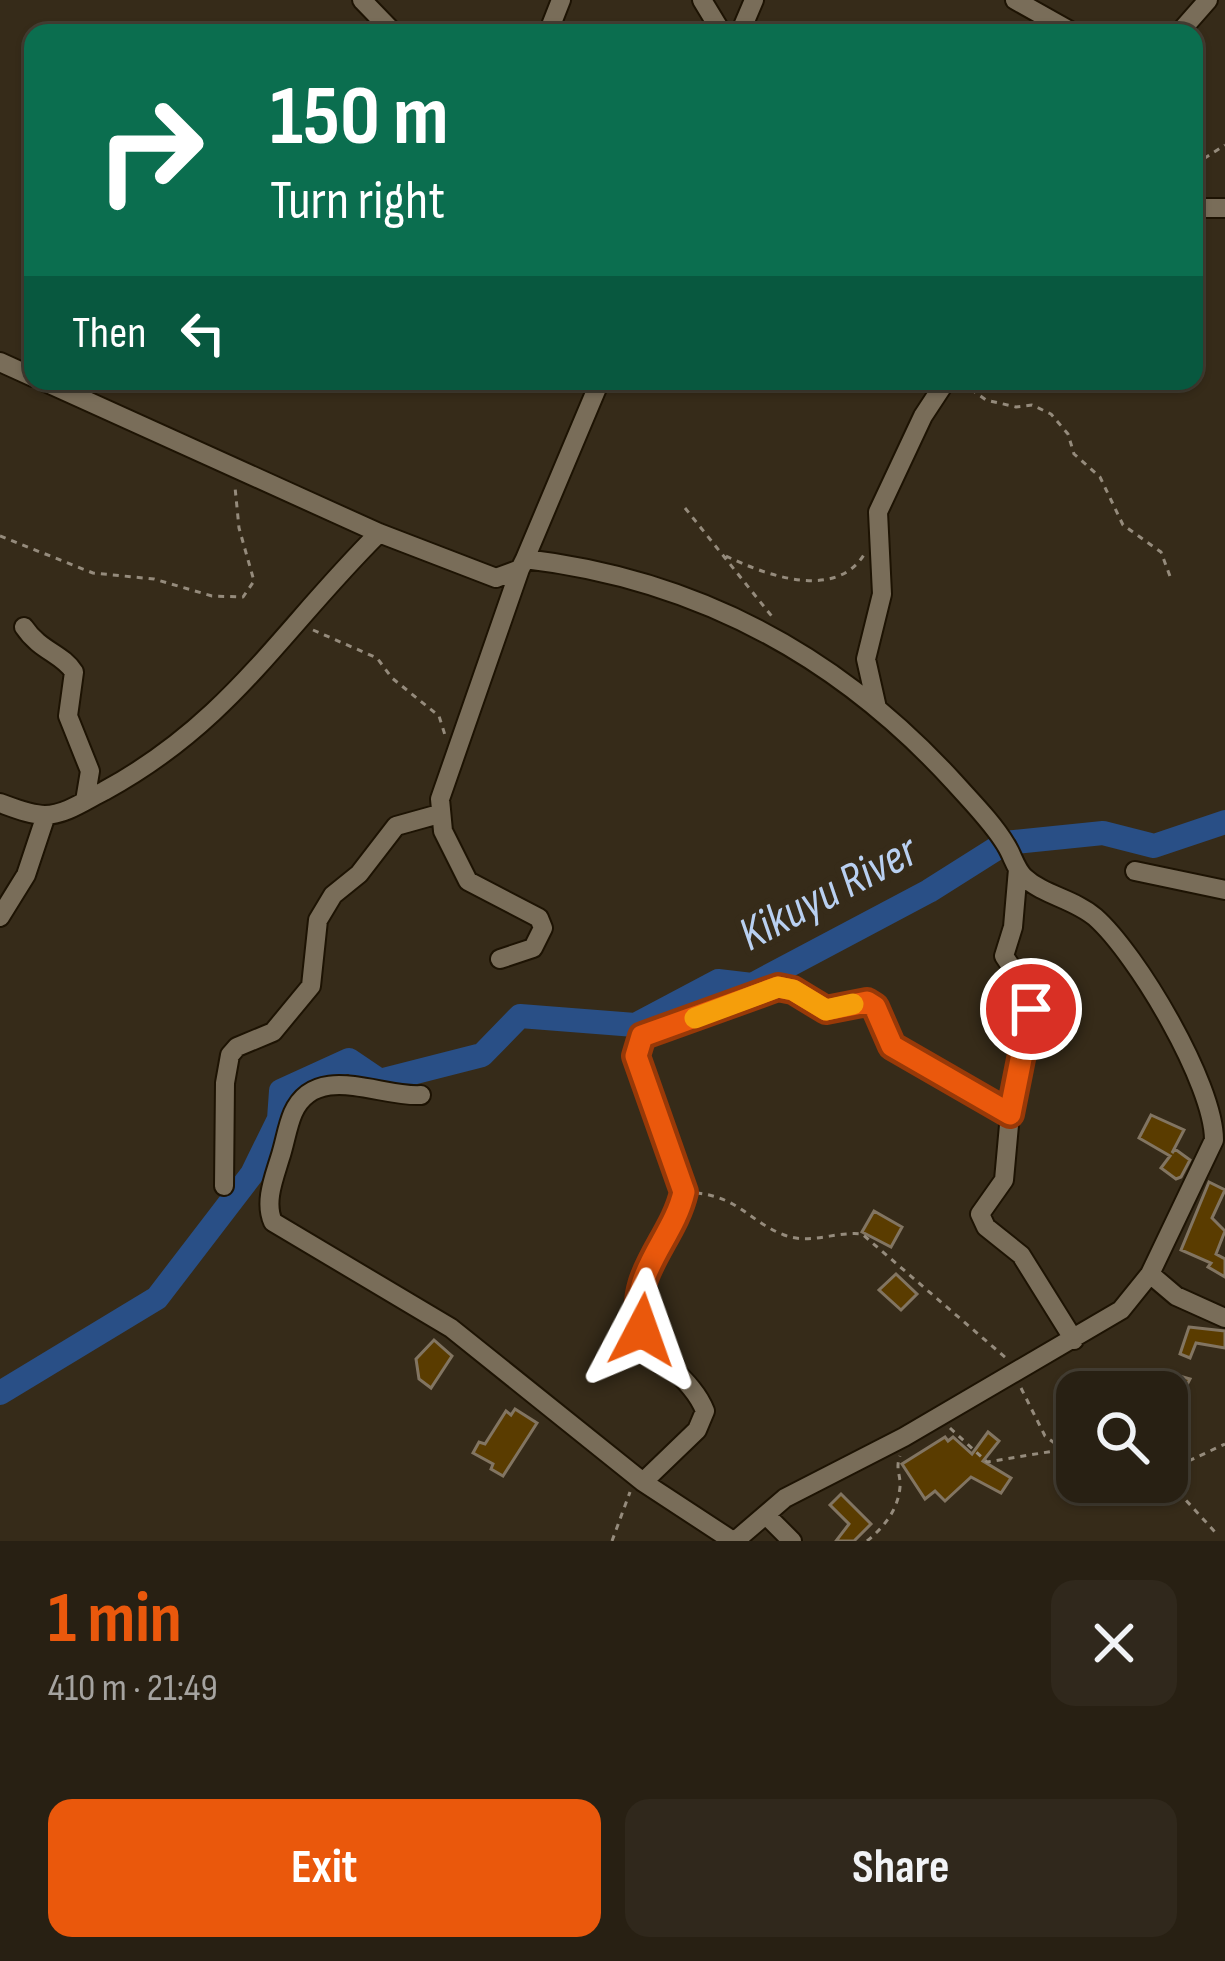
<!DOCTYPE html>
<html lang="en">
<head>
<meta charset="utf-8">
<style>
  :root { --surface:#282013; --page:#30281c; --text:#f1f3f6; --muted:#a5a3a0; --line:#443e33; --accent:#ea580c }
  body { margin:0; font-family:"Sofia Sans Condensed",sans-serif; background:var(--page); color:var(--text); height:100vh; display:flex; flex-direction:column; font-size:45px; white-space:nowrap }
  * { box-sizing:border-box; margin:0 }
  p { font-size:39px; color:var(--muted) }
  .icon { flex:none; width:66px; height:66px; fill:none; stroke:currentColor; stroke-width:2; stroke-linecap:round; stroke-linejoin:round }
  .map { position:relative; height:1541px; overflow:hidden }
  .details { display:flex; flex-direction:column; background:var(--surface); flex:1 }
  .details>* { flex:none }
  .guide { position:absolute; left:24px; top:24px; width:1179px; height:366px; border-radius:24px; box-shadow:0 3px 9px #0004,0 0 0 3px var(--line); background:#0b6e4f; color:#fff; overflow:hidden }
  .fabs { position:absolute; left:1056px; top:1371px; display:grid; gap:24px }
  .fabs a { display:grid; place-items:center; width:132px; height:132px; border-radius:24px; background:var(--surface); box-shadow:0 3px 9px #0004,0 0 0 3px var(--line); font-size:60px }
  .pin { position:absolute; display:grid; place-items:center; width:102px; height:102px; color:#fff; margin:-51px; border:6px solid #fff; border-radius:50%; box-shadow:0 3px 12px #0007 }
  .me { position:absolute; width:132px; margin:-66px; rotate:4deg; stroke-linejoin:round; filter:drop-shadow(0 0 9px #0008) }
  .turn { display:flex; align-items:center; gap:42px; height:252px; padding:0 48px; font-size:54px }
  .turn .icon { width:156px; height:156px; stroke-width:2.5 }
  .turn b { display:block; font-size:84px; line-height:102px }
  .then { display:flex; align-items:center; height:114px; padding:0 48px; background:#0003; gap:24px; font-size:45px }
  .round { display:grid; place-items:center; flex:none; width:126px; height:126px; border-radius:24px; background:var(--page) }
  .summary { display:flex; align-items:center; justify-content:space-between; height:204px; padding:0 48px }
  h1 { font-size:72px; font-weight:700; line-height:90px; color:var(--accent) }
  .button { display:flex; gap:24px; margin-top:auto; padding:24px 48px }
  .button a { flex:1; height:138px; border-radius:24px; background:var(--accent); color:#fff; font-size:48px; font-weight:700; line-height:138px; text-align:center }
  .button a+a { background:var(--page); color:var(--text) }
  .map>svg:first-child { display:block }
</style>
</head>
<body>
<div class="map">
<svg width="1225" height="1541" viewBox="0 0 1225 1541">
  <rect width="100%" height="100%" fill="#362b19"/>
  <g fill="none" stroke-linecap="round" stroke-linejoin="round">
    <path stroke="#294f86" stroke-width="24" d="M 0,1393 L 157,1298 L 252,1174 L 279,1119 L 281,1091 L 349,1060 L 380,1081 L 482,1055 L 520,1016 L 635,1025 L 718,981 L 752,985 L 929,891 L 1005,843 L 1103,833 L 1154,846 L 1225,822"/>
  </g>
  <path fill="#5a3c00" stroke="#827562" stroke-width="3" d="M 1151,1115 L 1184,1130 L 1172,1153 L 1175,1149 L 1190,1160 L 1181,1177 L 1176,1179 L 1161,1168 L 1170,1156 L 1139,1138 Z
    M 1209,1182 L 1225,1190 L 1212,1218 L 1225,1231 L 1216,1254 L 1225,1259 L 1225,1277 L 1208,1267 L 1211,1263 L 1181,1250 Z
    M 874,1211 L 902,1227 L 891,1247 L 862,1232 Z
    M 896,1274 L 917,1294 L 901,1310 L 879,1290 Z
    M 1189,1327 L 1225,1331 L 1225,1348 L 1196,1343 L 1190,1358 L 1180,1354 Z
    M 434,1340 L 452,1356 L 431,1388 L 419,1379 L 416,1359 Z
    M 1158,1370 L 1190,1379 L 1179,1400 L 1167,1397 L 1167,1392 L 1152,1392 Z
    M 515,1409 L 537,1423 L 503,1476 L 491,1469 L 493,1464 L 473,1453 L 479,1442 L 485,1444 L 506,1411 L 511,1415 Z
    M 988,1432 L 999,1441 L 983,1461 L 1011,1478 L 1001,1493 L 971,1477 L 945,1501 L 935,1491 L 925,1499 L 902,1464 L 945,1437 L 948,1441 L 953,1437 L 972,1454 Z
    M 841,1494 L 871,1524 L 854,1541 L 836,1541 L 849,1524 L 830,1505 Z"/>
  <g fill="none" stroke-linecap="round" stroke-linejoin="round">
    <g stroke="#1d1303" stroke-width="22">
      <path id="minor" d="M 362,0 L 394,33
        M 702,0 L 722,33
        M 1015,0 L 1074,33
        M 548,33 L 561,0
        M 740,33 L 754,0
        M 1179,33 L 1208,0
        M 1194,208 L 1225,208
        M 0,362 L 33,377
        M 43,381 L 379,533 L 496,578 L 520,569 L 525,559 L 600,381
        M 525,559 C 696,579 838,655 954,782 C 971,801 993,823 1006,845 C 1013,856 1015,868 1024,877 C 1043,895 1074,899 1095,917 C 1137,954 1214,1084 1214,1140 L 1150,1274 L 1121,1310 L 904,1437 L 785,1498 L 735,1541
        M 24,627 C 40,651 63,654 74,672 L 68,716 L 90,771 L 85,801
        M 877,708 L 866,659 L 882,594 L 878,512 L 923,416 L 946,381
        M 0,803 C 14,808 30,815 45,815 C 65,815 86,800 104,791 C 231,722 281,630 379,533
        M 1018,869 L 1013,927 L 1004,956 L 1024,986 L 1031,1009 L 1010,1114 L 1004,1180 L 980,1214 L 986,1227 L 1021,1255 L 1074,1340
        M 1135,871 L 1225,890
        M 0,917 L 26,875 L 46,815
        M 500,959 L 533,948 L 543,928 L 539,918 L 468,881 L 443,831 L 440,799 L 520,569
        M 421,1095 C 381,1098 316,1061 293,1113 C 287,1127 285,1143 280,1158 C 274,1178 264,1202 273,1222 L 451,1328 L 643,1482 L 733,1541
        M 224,1186 L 225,1083 L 230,1055 L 237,1047 L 273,1032 L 311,986 L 318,920 L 333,895 L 359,874 L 396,826 L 439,814
        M 1150,1274 L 1176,1296 L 1225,1318
        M 643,1482 L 697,1430 L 705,1411 C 694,1382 664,1365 647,1339 C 612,1289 674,1238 684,1192 L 636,1056 L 642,1036 L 778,987 L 793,990 L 826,1010 L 867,1002 L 875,1007 L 892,1046 L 1010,1114
        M 766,1515 L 792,1541"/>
    </g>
    <path stroke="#958b7c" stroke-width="3" stroke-dasharray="6 6" stroke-linecap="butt" d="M 1194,165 L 1225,145
      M 961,382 L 986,400 L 1016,407 L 1032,405 L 1051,414 L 1068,434 L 1074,454 L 1100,477 L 1123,525 L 1161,552 L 1171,579
      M 685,508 L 774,619
      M 0,536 L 93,573 L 154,579 L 212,596 L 243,597 L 254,581 L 239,528 L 235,487
      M 726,556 C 767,576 837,601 865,553
      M 313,630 L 377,658 L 392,678 L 439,716 L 445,735
      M 696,1193 C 739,1197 750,1222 784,1235 C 810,1245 836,1231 862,1234 L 1006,1358
      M 1021,1388 L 1045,1436 L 1077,1460
      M 950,1428 L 987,1462 L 1060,1450
      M 1167,1471 L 1225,1444
      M 1142,1483 L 1183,1497 L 1215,1532
      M 612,1541 L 630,1492
      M 867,1541 C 884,1527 898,1510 900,1487 C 901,1475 895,1469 900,1456"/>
    <use href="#minor" stroke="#796d59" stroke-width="18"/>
  </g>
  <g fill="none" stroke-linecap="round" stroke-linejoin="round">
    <g stroke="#983908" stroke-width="30">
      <path id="route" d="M 642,1330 C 626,1275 673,1241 684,1192 L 636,1056 L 642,1036 L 778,987 L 793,990 L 826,1010 L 867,1002 L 875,1007 L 892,1046 L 1010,1114 L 1031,1009"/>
    </g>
    <use href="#route" stroke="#ea580c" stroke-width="21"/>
    <path stroke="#f59e0b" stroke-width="21" d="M 695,1018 L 778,987 L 793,990 L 826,1010 L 853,1004"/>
  </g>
  <g text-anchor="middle" stroke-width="12" stroke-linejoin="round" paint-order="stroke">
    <g font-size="48" font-style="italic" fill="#b9d0f1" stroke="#362b19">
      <text transform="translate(827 891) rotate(-28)" y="17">Kikuyu River</text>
    </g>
  </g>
</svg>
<div class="fabs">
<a><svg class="icon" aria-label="search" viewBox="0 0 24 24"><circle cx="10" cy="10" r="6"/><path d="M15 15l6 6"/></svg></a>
</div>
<div class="pin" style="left:1031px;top:1009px;background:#d93025"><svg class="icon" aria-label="arrive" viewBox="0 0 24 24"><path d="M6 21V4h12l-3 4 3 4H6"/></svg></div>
<svg class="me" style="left:642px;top:1330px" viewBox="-20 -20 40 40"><path d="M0-17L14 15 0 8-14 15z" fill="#ea580c" stroke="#fff" stroke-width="4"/></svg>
<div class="guide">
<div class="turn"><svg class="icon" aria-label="right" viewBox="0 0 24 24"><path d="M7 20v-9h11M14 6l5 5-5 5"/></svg><div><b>150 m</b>Turn right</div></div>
<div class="then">Then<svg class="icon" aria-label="left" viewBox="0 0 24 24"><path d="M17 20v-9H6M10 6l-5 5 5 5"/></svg></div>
</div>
</div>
<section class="details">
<div class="summary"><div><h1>1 min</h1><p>410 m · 21:49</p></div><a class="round"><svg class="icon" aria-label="close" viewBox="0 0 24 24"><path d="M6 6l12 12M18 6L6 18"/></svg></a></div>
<div class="button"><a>Exit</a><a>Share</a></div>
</section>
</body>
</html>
